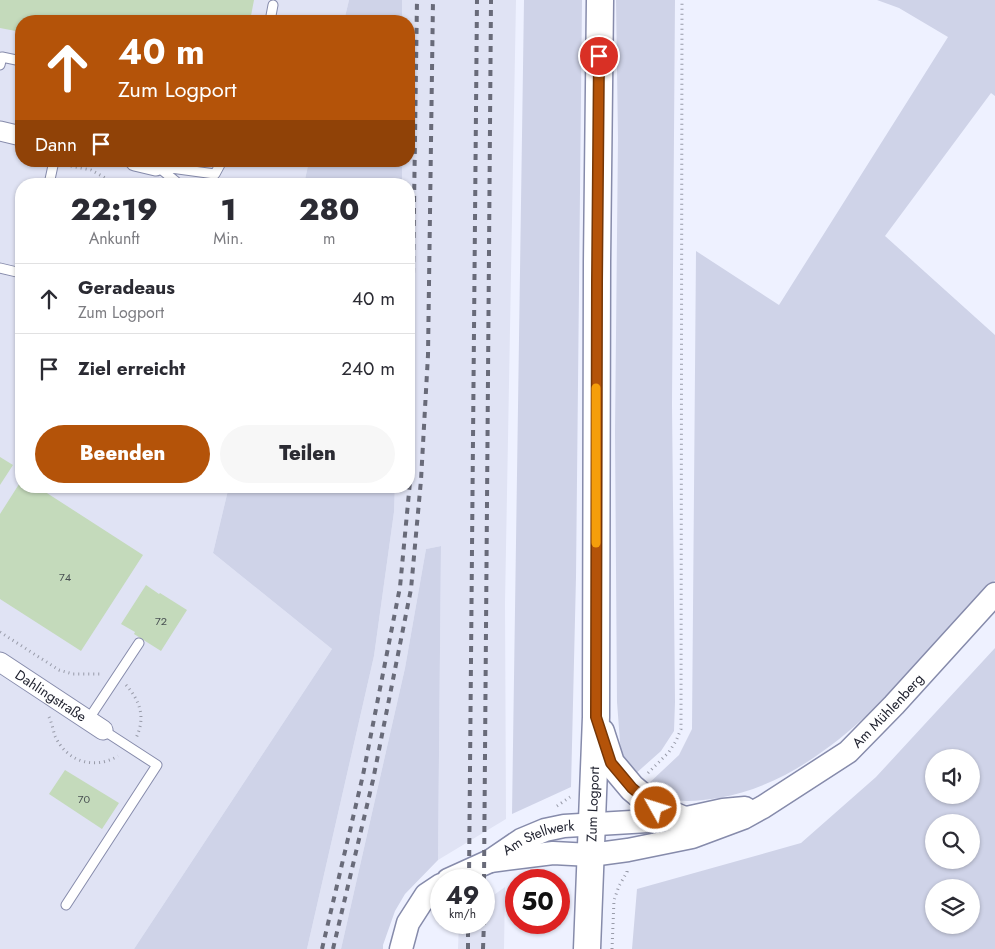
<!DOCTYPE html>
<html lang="de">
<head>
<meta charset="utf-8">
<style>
  :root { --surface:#fff; --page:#f7f7f7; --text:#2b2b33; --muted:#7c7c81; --line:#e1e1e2; --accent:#b45309 }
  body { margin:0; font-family:Jost,sans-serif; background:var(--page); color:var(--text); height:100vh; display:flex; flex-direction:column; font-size:19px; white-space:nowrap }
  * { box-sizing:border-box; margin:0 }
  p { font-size:16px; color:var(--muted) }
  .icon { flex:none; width:28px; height:28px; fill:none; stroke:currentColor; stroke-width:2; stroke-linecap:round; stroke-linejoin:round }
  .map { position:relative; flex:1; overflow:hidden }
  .sheet { position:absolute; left:15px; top:178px; width:400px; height:315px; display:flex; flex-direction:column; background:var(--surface); border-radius:20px; box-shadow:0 1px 4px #0004 }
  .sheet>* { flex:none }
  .banner { position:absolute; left:15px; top:15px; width:400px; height:152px; border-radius:20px; box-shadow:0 1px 4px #0004; background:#b45309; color:#fff; overflow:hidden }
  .fabs { position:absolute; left:925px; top:749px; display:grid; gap:10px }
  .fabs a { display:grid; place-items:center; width:55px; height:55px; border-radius:50%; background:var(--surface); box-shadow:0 1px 4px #0004; font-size:25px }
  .speed { position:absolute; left:430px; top:869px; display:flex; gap:10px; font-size:25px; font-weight:700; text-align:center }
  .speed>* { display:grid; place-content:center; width:65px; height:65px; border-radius:50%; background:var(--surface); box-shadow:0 1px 4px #0004; line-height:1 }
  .speed small { font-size:12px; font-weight:400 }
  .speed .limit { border:8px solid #d22; background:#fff; color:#111 }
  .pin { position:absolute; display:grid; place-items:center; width:42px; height:42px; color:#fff; margin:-21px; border:2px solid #fff; border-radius:50%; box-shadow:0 1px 5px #0007 }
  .me { position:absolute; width:55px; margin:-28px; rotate:309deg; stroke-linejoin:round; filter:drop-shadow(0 0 4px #0008) }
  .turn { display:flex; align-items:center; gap:18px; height:105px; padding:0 20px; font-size:22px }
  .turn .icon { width:65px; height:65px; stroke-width:2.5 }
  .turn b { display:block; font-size:35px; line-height:42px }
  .then { display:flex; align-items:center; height:48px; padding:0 20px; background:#0003; gap:10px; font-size:19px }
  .eta { display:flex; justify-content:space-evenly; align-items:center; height:85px; text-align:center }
  .eta b { font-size:30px; font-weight:800; line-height:35px }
  .button { display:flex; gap:10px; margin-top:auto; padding:10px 20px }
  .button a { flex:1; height:58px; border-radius:30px; background:var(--accent); color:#fff; font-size:20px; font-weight:800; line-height:58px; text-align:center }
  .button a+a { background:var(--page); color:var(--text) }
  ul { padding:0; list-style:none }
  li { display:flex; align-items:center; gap:15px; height:70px; padding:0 20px; border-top:1px solid var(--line) }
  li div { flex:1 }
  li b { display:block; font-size:19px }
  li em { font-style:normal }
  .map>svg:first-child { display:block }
</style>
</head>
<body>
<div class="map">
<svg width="995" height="949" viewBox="0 0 995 949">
  <rect width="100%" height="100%" fill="#eef1ff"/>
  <path fill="#e0e3f4" d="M 0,0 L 349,0 L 344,21 L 21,21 L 21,161 L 309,161 L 304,184 L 21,184 L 21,486 L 229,486 L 213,553 L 332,649 L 134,949 L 0,949 Z
    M 402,0 L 516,0 L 505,603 L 506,819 L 438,860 L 441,546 L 426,549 L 405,668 L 341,949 L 307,949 L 374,656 L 394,512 L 395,486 L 409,486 L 409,184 L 402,184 L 402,161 L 409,161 L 409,21 L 402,21 Z
    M 505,887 L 504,949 L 458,949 L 459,923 L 484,922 L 484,902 Z"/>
  <path fill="#cfd3e8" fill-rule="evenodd" d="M 349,0 L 402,0 L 402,21 L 344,21 Z
    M 524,0 L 582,0 L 576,577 L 571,787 L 512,814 Z
    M 616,0 L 675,0 L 672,405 L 675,702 L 674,731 L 661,751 L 634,775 L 621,755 L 617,702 L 615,433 L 618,138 Z
    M 877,0 L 995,0 L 995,96 L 991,93 L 885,236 L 995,335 L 995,580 C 974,603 952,627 931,650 C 874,712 805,783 719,798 C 703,800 686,803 670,799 C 662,796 653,790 646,786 L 679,755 L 692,729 L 696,251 L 779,305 L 948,37 L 899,8 Z
    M 309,161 L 402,161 L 402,184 L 304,184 Z
    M 229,486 L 395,486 L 394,512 L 374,656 L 307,949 L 134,949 L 332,649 L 213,553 Z
    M 441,546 L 438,860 L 405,894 L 395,911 L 383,945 L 383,949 L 341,949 L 405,668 L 426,549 Z
    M 995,648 L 995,949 L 632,949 L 637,889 L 801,843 L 876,777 ZM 934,758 L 971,758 L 971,795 L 934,795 ZM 934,822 L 971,822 L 971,860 L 934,860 ZM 934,888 L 971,888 L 971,925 L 934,925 Z"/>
  <path fill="#c4dabb" d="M 0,0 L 254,0 L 250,21 L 21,21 L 21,32 L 0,28 Z
    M 0,457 L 13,465 L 0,485 Z
    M 21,481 L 21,486 L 36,486 L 143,555 L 81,651 L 0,599 L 0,514 Z
    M 146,585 L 159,594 L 160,593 L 187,610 L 161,651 L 134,634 L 135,632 L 121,624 Z
    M 65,770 L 119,803 L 102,829 L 49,794 Z"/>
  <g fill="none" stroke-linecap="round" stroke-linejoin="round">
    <g stroke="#868bab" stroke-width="11">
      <path id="service" d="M 270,21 L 273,5
        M 0,65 L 2,57 L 21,61
        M 156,166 L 215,174 L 222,161
        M 157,166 L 179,184
        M 49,184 L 54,161
        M 0,268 L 21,273
        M 88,720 L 139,643
        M 66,905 L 157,765 L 103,730"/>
    </g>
    <g stroke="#868bab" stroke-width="21">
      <g id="minor">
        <path d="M 0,131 L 21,136"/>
        <path d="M 135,161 L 156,166"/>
        <path id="s1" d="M 0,662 L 103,730"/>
      </g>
    </g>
    <g stroke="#868bab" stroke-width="25">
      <g id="tertiary">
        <path id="s2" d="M 490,861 L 553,853 L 591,855 L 628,850 L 692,837 L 743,818 L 763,807 L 848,752 L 894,705 L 995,594"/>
        <path id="s3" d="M 448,880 L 490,861 L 521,840 L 545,830 L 564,826 L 682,819 L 723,810 L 745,808"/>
        <path d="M 401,949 L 408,923 L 426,895 L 441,885"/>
      </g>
    </g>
    <g stroke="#868bab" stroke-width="29">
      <g id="secondary">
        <path d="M 601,732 L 611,763 L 632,788 L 656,808 L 682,819"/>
        <path id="s4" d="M 587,949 L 596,717 L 597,262 L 600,0"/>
      </g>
    </g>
    <path stroke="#989ba9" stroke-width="3" stroke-dasharray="1 4" stroke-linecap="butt" d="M 66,165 L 91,170 L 111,181 L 113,184
      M 0,632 L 59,670 L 73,674 L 102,674
      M 126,685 C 140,701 146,717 136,738
      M 49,717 C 52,723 53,730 55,736 C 67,762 94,770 118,756
      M 648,773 L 669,752 L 676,741 L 681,729 L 682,0
      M 557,806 L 570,797
      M 612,949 L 614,900 L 619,886 L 627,872 L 627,869"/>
    <use href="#service" stroke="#fff" stroke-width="9"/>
    <use href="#minor" stroke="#fff" stroke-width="19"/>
    <use href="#tertiary" stroke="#fff" stroke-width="22"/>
    <use href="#secondary" stroke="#fff" stroke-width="26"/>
    <path stroke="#696b79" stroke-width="4" stroke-dasharray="6 6" stroke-linecap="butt" d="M 469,880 L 477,0
      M 484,880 L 491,0
      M 484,881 L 484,910
      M 322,949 L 363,775 L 400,587 L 410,482 L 417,0
      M 333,949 L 373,780 L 411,589 L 421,480 L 428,355 L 433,0
      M 468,949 L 468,922
      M 483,949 L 484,922"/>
  </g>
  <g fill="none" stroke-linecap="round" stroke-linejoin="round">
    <g stroke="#753606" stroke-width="12">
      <path id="route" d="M 599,56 L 597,282 L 596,717 L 611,763 L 632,788 L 656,808"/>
    </g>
    <use href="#route" stroke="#b45309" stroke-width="9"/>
    <path stroke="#f59e0b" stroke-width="9" d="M 596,543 L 596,388"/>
  </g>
  <g text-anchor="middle" stroke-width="4" stroke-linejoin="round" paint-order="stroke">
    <g font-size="11" fill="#4a5153">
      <text x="65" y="581">74</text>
      <text x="161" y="625">72</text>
      <text x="84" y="803">70</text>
    </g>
    <g font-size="14" fill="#212330" stroke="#fff">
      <text dy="5" stroke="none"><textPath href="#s1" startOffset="61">Dahlingstraße</textPath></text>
      <text dy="5" stroke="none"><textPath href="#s2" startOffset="440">Am Mühlenberg</textPath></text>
      <text dy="5" stroke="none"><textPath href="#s4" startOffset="145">Zum Logport</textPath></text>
      <text dy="5" stroke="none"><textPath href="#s3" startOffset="101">Am Stellwerk</textPath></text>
    </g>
  </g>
</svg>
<div class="fabs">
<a><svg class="icon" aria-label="sound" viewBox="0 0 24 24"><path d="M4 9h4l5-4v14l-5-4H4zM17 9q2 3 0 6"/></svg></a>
<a><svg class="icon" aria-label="search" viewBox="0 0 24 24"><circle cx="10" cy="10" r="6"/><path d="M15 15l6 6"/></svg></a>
<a><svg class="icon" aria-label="layers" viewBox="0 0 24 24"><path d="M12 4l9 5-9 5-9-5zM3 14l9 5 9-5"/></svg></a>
</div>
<div class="speed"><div>49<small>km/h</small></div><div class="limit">50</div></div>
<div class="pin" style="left:599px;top:56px;background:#d93025"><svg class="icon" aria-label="arrive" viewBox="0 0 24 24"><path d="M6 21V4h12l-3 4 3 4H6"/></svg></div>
<svg class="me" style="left:656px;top:808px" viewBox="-20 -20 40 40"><circle r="17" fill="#b45309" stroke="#fff" stroke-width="3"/><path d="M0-11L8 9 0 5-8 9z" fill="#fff"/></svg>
<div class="banner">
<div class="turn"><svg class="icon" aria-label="ahead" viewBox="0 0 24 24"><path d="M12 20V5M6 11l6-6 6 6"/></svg><div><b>40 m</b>Zum Logport</div></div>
<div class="then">Dann<svg class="icon" aria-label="arrive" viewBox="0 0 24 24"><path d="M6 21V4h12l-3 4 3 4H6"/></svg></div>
</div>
<section class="sheet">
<div class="eta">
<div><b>22:19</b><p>Ankunft</p></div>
<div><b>1</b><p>Min.</p></div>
<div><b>280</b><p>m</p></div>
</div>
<ul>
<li><svg class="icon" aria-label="ahead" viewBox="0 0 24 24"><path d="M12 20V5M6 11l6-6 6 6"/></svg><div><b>Geradeaus</b><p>Zum Logport</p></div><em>40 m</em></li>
<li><svg class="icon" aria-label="arrive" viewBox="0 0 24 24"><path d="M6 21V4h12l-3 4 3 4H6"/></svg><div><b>Ziel erreicht</b></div><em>240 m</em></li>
</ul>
<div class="button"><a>Beenden</a><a>Teilen</a></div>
</section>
</div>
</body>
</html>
